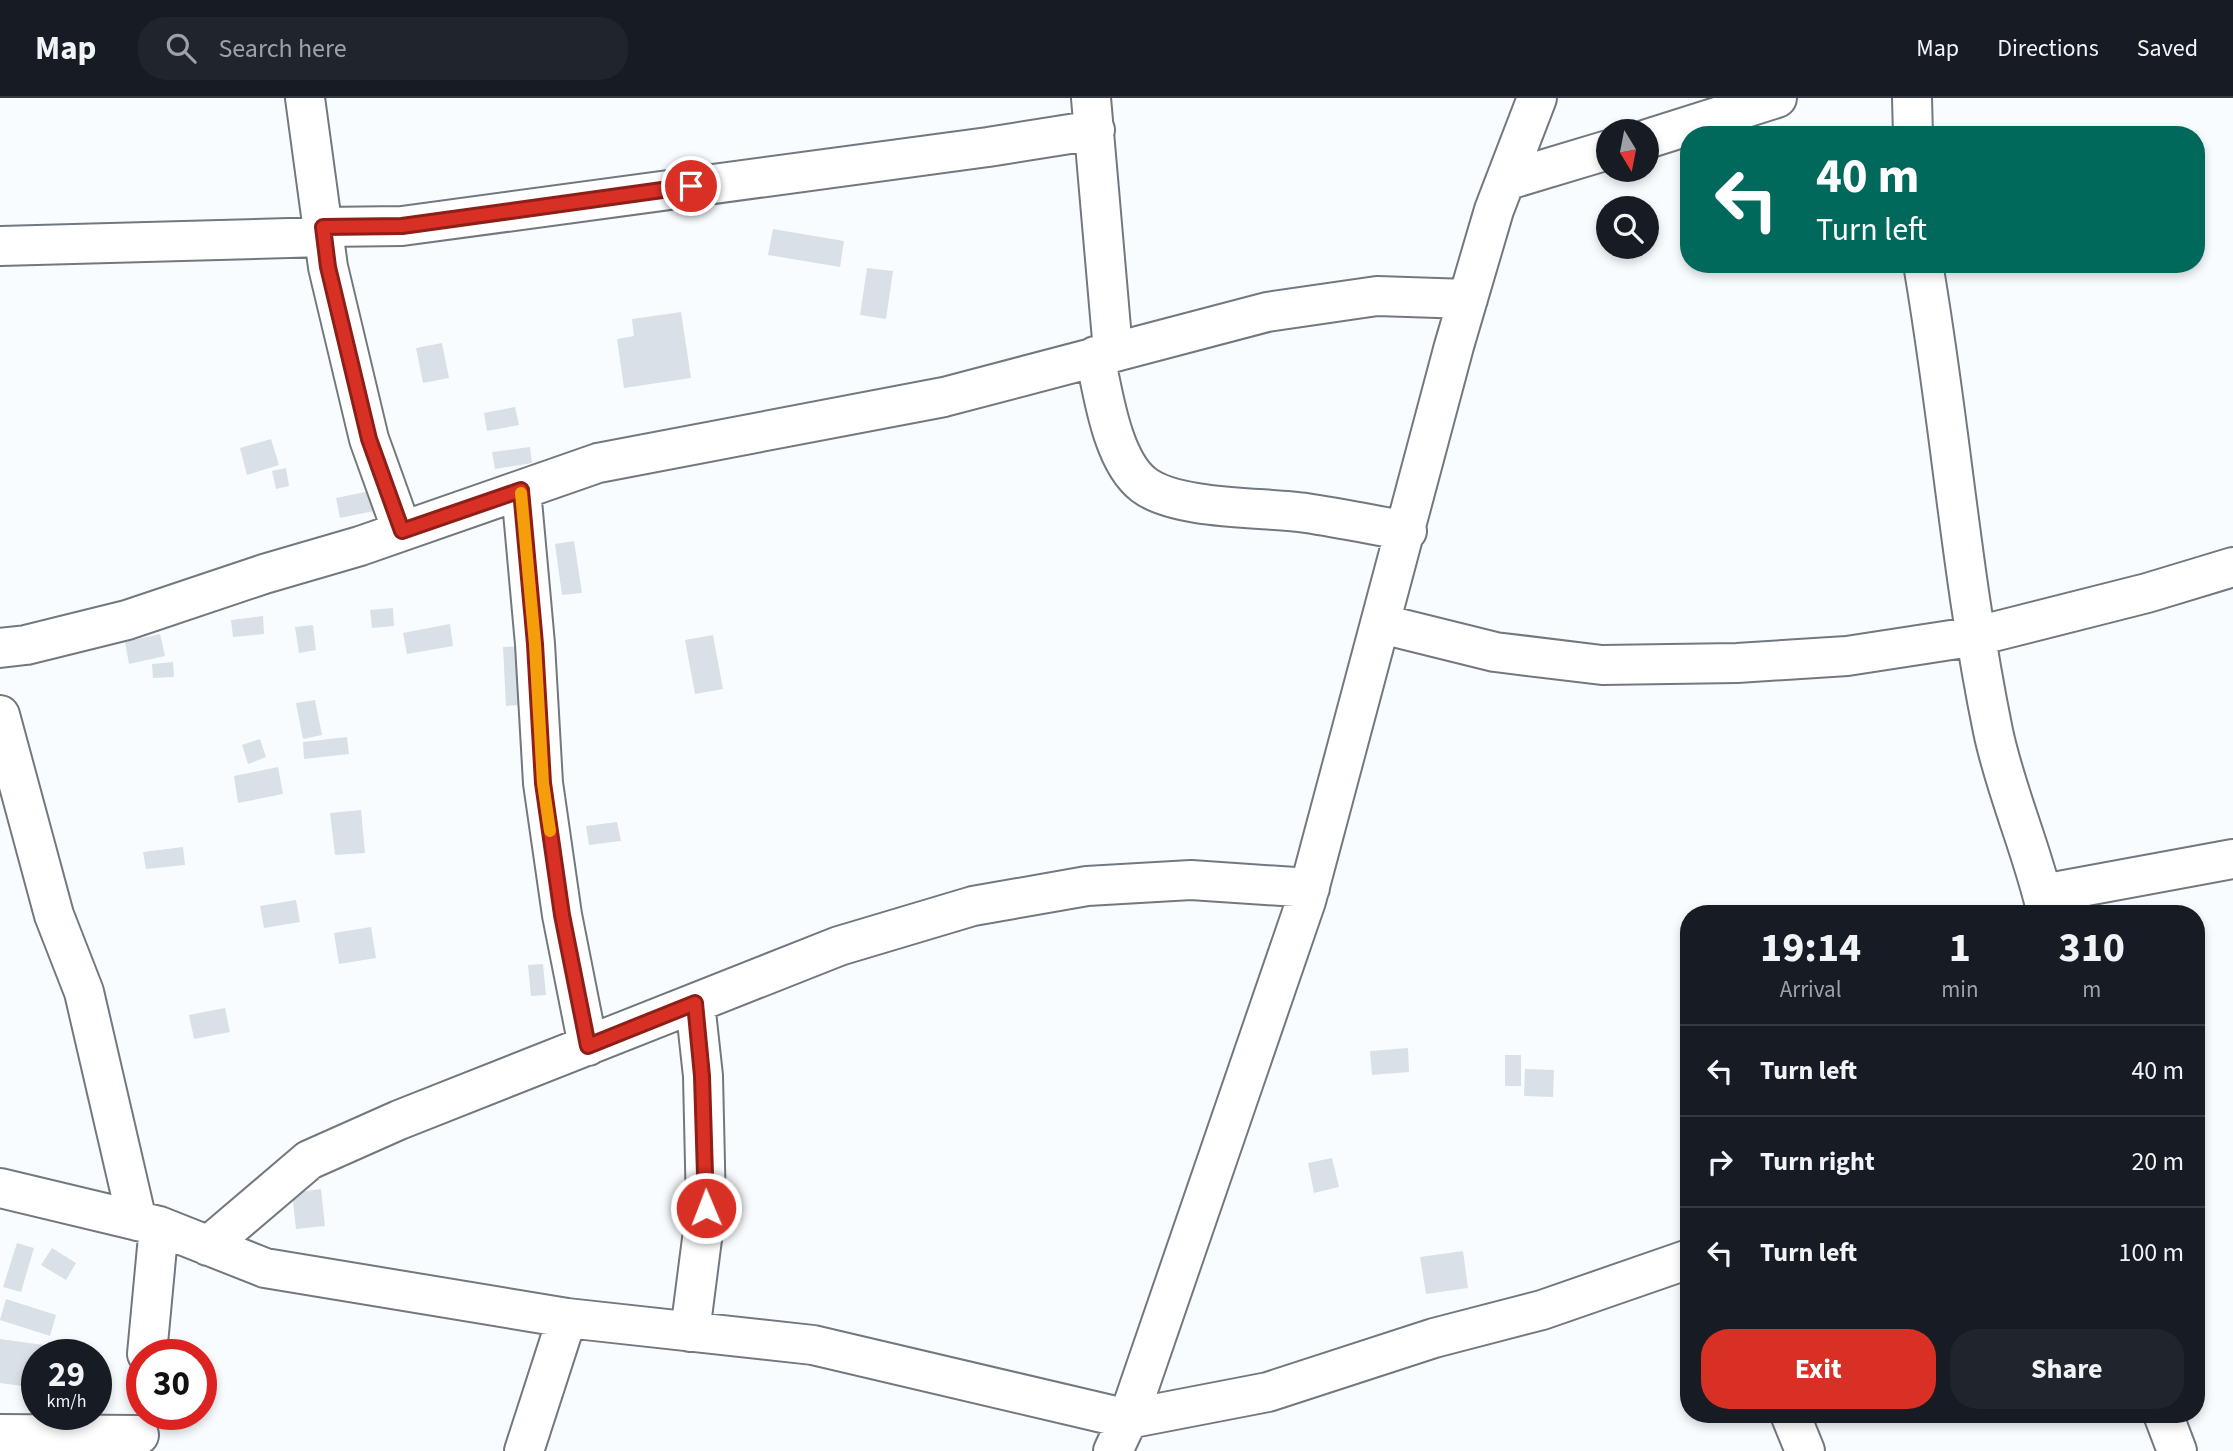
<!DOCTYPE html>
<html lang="en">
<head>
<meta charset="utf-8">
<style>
  :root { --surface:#171b24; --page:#20242c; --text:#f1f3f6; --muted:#9ea1a6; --line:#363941; --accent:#d93025 }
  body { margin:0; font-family:"Source Sans 3",sans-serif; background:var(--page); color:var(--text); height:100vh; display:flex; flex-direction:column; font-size:26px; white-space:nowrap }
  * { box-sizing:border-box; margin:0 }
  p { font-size:23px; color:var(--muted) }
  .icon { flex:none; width:38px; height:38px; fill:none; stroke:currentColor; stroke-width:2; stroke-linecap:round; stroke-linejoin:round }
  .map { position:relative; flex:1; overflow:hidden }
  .drawer { position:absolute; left:1680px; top:807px; width:525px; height:518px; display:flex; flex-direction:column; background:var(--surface); border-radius:28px; box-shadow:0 4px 10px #0003 }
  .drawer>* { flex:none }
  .guide { position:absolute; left:1680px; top:28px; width:525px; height:147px; border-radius:28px; box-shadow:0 4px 10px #0003; background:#00695c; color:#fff; overflow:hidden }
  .needle { width:46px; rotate:170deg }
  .fabs { position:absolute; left:1596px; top:21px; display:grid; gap:14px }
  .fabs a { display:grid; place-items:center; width:63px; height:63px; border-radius:50%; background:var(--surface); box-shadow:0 4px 10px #0003; font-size:35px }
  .speed { position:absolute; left:21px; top:1241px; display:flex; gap:14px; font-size:35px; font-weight:700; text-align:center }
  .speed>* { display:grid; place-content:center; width:91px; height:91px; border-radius:50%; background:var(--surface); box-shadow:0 4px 10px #0003; line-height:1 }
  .speed small { font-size:18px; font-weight:400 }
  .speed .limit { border:10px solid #d22; background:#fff; color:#111 }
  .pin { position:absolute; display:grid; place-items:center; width:60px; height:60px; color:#fff; margin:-30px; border:4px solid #fff; border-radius:50%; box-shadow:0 2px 7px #0007 }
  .me { position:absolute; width:77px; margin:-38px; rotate:359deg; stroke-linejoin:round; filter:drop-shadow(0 0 5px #0008) }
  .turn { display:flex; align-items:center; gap:24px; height:147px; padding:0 21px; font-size:32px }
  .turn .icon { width:91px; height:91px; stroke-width:2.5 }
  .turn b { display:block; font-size:49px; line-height:60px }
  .eta { display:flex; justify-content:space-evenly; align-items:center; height:119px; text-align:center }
  .eta b { font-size:42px; font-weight:700; line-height:49px }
  .action { display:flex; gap:14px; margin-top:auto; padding:14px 21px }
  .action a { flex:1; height:80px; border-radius:28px; background:var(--accent); color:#fff; font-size:28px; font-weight:700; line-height:80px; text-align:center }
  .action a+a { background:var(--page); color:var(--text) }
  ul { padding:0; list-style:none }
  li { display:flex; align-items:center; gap:21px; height:91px; padding:0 21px; border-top:2px solid var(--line) }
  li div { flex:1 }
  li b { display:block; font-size:26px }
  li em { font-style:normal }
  header { display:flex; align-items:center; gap:42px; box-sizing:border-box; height:98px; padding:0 35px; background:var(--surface); border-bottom:2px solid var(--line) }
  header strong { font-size:33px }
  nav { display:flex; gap:38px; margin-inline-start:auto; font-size:24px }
  .search { width:490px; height:63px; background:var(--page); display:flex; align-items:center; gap:18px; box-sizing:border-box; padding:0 24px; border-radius:28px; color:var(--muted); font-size:26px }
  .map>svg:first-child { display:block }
</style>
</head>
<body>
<header>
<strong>Map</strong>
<div class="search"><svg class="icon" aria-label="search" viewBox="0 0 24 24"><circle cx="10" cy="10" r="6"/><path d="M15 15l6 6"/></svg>Search here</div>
<nav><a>Map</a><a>Directions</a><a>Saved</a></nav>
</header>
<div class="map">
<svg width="2233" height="1353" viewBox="0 0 2233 1353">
  <rect width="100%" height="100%" fill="#f9fcff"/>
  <path fill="#d9e0e7" d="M 773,131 L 844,143 L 840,169 L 768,157 Z
    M 867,170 L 893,173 L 886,221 L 860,217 Z
    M 681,214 L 691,280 L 624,290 L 617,241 L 634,238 L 632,221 Z
    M 442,245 L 449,280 L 423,285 L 416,250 Z
    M 515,309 L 519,327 L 487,333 L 484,315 Z
    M 271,341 L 279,367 L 247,377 L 240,350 Z
    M 530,349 L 532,365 L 495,371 L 492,354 Z
    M 286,370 L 289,388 L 276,391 L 272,373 Z
    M 370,393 L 374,413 L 340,420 L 336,400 Z
    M 574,443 L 582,495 L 562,497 L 555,446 Z
    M 393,510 L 394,528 L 372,530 L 370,512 Z
    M 263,518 L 264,536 L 233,539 L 231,522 Z
    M 450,526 L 453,548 L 407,556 L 403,535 Z
    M 313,527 L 316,552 L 299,555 L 295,529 Z
    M 160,536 L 165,558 L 129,566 L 125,544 Z
    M 713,537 L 723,591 L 695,596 L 685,542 Z
    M 530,548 L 534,606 L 506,608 L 503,549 Z
    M 173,564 L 174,579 L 153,580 L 152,566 Z
    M 315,602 L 322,637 L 303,641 L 296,605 Z
    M 347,639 L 349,656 L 304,661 L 303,644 Z
    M 260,641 L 266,659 L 248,666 L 242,647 Z
    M 278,669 L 283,696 L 238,705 L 234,678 Z
    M 361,712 L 365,755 L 335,757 L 330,715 Z
    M 617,724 L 621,743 L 589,747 L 586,728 Z
    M 183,749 L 185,767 L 146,771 L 143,754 Z
    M 296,802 L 300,824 L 264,830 L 260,808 Z
    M 371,829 L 376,860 L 339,866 L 334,835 Z
    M 543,866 L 546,897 L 531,898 L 528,867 Z
    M 225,910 L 230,934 L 194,941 L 189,917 Z
    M 1408,950 L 1409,974 L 1372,977 L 1370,953 Z
    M 1505,957 L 1521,957 L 1521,988 L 1505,988 Z
    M 1525,971 L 1554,972 L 1553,999 L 1524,998 Z
    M 1332,1060 L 1339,1089 L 1314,1095 L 1308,1065 Z
    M 321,1091 L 325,1128 L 296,1131 L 292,1095 Z
    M 17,1145 L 34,1150 L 21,1194 L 3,1189 Z
    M 52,1150 L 76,1165 L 66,1182 L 41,1167 Z
    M 1463,1153 L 1468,1190 L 1426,1196 L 1420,1159 Z
    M 6,1201 L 56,1217 L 50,1238 L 0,1222 Z
    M 0,1241 L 44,1247 L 43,1256 L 37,1256 L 37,1290 L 0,1285 Z"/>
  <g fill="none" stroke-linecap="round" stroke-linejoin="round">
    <g stroke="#72787f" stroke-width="42">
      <path id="minor" d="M 305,0 L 328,169 L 369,341 L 402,433
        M 1091,0 L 1113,253
        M 1912,0 L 1913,37
        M 1647,41 L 1777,0
        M 1505,83 L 1608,52
        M 323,129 L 402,128 L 988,49 L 1095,32
        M 0,148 L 324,139
        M 1923,166 C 1950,321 1961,478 1993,633 C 2006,695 2033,753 2047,816
        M 1095,258 C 1103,295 1112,363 1144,387 C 1177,412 1264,409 1306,415 C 1340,420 1373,427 1407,433
        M 521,392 L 535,546 L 543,685 L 562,817 L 588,948
        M 1382,526 L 1495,554 L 1602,567 L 1737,565 L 1847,558 L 1977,538 L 2147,495 L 2233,469
        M 0,550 L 26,547 L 127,522 L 264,476 L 360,448 L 598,365 L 944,299 L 1267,214 L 1377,198 L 1468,201
        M 0,617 L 54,817 L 84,894 L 137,1123
        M 2043,796 L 2233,761
        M 0,1090 L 159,1128 L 265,1170 L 567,1220 L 813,1247 L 1128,1321 L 1268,1294 L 1434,1240 L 1542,1212 L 1689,1161
        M 208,1148 L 309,1062 L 399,1022 L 839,848 L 973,808 L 1087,788 L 1191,782 L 1310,790
        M 690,1234 L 706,1110 L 703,978 L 695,905
        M 147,1256 L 159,1128
        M 1790,1316 L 1805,1353
        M 2163,1316 L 2177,1353
        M 0,1336 L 139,1337
        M 524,1353 L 567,1220
        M 1113,1353 L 1128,1321 L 1306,803 L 1454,248 L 1494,112 L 1537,0"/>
    </g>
    <use href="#minor" stroke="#fff" stroke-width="38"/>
  </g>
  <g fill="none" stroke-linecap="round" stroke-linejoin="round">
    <g stroke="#8d1f18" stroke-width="18">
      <path id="route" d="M 691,88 L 402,128 L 323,129 L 328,169 L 369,341 L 402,433 L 521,392 L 535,546 L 543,685 L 562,817 L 588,948 L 695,905 L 702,978 L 706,1110"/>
    </g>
    <use href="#route" stroke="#d93025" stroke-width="12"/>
    <path stroke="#f59e0b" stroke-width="12" d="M 521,395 L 535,546 L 543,685 L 550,733"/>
  </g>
</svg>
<div class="fabs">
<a><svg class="needle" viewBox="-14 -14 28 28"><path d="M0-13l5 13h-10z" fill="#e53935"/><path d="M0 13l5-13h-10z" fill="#9ea1a6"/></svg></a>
<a><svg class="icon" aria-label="search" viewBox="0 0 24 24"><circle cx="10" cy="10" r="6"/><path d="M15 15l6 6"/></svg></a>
</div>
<div class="speed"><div>29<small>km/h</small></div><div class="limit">30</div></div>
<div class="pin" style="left:691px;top:88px;background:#d93025"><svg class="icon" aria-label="arrive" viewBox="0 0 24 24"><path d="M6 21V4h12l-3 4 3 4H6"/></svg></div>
<svg class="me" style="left:706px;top:1110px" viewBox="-20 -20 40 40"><circle r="17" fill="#d93025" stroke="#fff" stroke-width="3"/><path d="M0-11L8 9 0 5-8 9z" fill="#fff"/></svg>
<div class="guide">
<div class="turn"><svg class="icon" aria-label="left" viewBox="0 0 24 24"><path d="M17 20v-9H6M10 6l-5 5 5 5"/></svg><div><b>40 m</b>Turn left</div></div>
</div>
<section class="drawer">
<div class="eta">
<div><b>19:14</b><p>Arrival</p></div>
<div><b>1</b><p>min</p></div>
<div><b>310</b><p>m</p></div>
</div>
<ul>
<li><svg class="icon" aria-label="left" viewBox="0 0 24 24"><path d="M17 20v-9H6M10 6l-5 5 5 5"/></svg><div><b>Turn left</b></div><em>40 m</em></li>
<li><svg class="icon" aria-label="right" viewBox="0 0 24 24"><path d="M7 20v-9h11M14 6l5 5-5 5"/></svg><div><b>Turn right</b></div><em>20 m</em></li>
<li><svg class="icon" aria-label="left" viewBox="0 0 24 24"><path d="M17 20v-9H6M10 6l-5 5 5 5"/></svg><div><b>Turn left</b></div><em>100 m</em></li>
</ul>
<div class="action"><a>Exit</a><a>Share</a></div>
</section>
</div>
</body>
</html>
